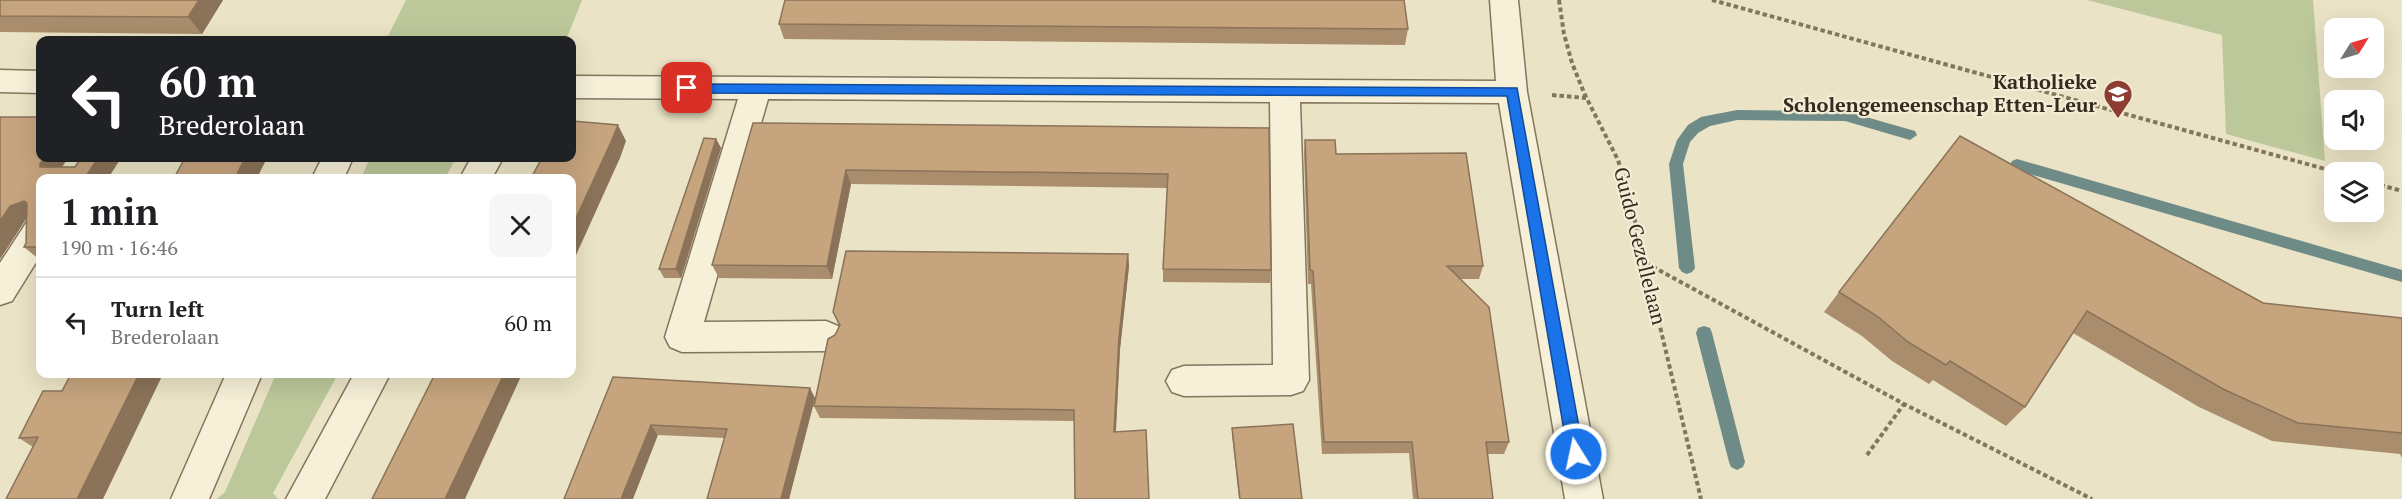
<!DOCTYPE html>
<html lang="en">
<head>
<meta charset="utf-8">
<style>
  :root { --surface:#fff; --page:#f6f6f6; --text:#202124; --muted:#757577; --line:#e0e0e0 }
  body { margin:0; font-family:"PT Serif",serif; background:var(--page); color:var(--text); height:100vh; display:flex; flex-direction:column; font-size:22px; white-space:nowrap }
  * { box-sizing:border-box; margin:0 }
  p { font-size:20px; color:var(--muted) }
  .icon { flex:none; width:33px; height:33px; fill:none; stroke:currentColor; stroke-width:2; stroke-linecap:round; stroke-linejoin:round }
  .map { position:relative; flex:1; overflow:hidden }
  .panel { position:absolute; left:36px; top:174px; width:540px; height:204px; display:flex; flex-direction:column; background:var(--surface); border-radius:12px; box-shadow:0 6px 24px #0002 }
  .panel>* { flex:none }
  .hud { position:absolute; left:36px; top:36px; width:540px; height:126px; border-radius:12px; box-shadow:0 6px 24px #0002; background:#202124; color:#fff; overflow:hidden }
  .needle { width:39px; rotate:53deg }
  .buttons { position:absolute; left:2324px; top:18px; display:grid; gap:12px }
  .buttons a { display:grid; place-items:center; width:60px; height:60px; border-radius:12px; background:var(--surface); box-shadow:0 6px 24px #0002; font-size:30px }
  .pin { position:absolute; display:grid; place-items:center; width:51px; height:51px; color:#fff; margin:-26px; border-radius:12px; box-shadow:0 3px 9px #0006 }
  .me { position:absolute; width:66px; margin:-33px; rotate:350deg; stroke-linejoin:round; filter:drop-shadow(0 0 4px #0008) }
  .turn { display:flex; align-items:center; gap:21px; height:126px; padding:0 24px; font-size:27px }
  .turn .icon { width:78px; height:78px; stroke-width:2.5 }
  .turn b { display:block; font-size:42px; line-height:51px }
  .round { display:grid; place-items:center; flex:none; width:63px; height:63px; border-radius:12px; background:var(--page) }
  .summary { display:flex; align-items:center; justify-content:space-between; height:102px; padding:0 24px }
  h1 { font-size:36px; font-weight:700; line-height:45px }
  ul { padding:0; list-style:none }
  li { display:flex; align-items:center; gap:18px; height:90px; padding:0 24px; border-top:2px solid var(--line) }
  li div { flex:1 }
  li b { display:block; font-size:22px }
  li em { font-style:normal }
  .map>svg:first-child { display:block }
</style>
</head>
<body>
<div class="map">
<svg width="2402" height="499" viewBox="0 0 2402 499">
  <rect width="100%" height="100%" fill="#eae3c5"/>
  <path fill="#bcc79a" d="M 406,0 L 582,0 L 566,40 L 386,40 Z
    M 2087,0 L 2313,0 L 2325,161 L 2226,134 L 2222,35 Z
    M 370,158 L 456,158 L 445,178 L 361,178 Z
    M 276,374 L 338,374 L 273,493 L 278,499 L 217,499 L 225,492 Z"/>
  <g fill="none" stroke-linecap="round" stroke-linejoin="round">
    <path fill="#6e8b87" fill-rule="evenodd" d="M 1737,110 L 1845,111 L 1915,131 L 1917,135 L 1910,140 L 1845,121 L 1737,120 L 1710,126 L 1698,133 L 1690,142 L 1683,164 L 1695,268 L 1692,272 L 1687,274 L 1682,272 L 1679,268 L 1669,164 L 1677,140 L 1688,125 L 1701,117 Z
      M 2017,159 L 2402,270 L 2402,282 L 2012,169 L 2010,165 L 2012,161 Z
      M 1704,326 L 1710,328 L 1712,333 L 1745,462 L 1743,467 L 1737,470 L 1731,467 L 1729,462 L 1696,333 L 1698,328 Z"/>
    <g stroke="#83765d" stroke-width="3">
      <path id="minor" d="M 1490,0 L 1518,0 L 1527,92 L 1603,499 L 1565,499 L 1499,103 L 1300,102 L 1309,380 L 1303,391 L 1291,395 L 1184,396 L 1172,392 L 1166,381 L 1172,370 L 1184,366 L 1273,365 L 1270,102 L 768,99 L 704,322 L 826,321 L 838,326 L 843,336 L 838,346 L 826,351 L 682,352 L 670,347 L 665,337 L 738,99 L 572,98 L 572,76 L 1496,81 Z
        M 0,70 L 40,71 L 40,93 L 0,92 Z
        M 322,158 L 353,158 L 344,178 L 312,178 Z
        M 471,158 L 503,158 L 492,178 L 460,178 Z
        M 40,216 L 40,256 L 12,301 L 0,305 L 0,263 L 28,220 Z
        M 226,374 L 262,374 L 209,499 L 171,499 Z
        M 354,374 L 390,374 L 325,499 L 286,499 Z"/>
    </g>
    <path stroke="#83765d" stroke-width="4" stroke-dasharray="4.5 3" stroke-linecap="butt" d="M 1559,0 L 1564,34 L 1572,63 L 1585,95 L 1618,160 L 1629,196 L 1701,499
      M 1712,0 L 2336,172
      M 1552,95 L 1586,98
      M 2373,183 L 2402,191
      M 1646,263 L 1904,404 L 2092,499
      M 1867,455 L 1904,404"/>
    <use href="#minor" fill="#f6f0d8" fill-rule="evenodd"/>
  </g>
  <path fill="#a98d6c" d="M 0,0 L 223,0 L 202,34 L 0,32 Z
    M 779,24 L 1408,29 L 1405,45 L 784,39 Z
    M 753,123 L 1269,128 L 1271,270 L 1270,283 L 1163,282 L 1163,269 L 1167,188 L 851,184 L 832,279 L 719,278 L 712,265 Z
    M 716,139 L 721,148 L 681,278 L 664,278 L 659,269 Z
    M 1305,140 L 1336,154 L 1483,266 L 1479,279 L 1461,279 L 1509,442 L 1504,454 L 1488,454 L 1493,499 L 1413,499 L 1409,453 L 1322,454 L 1311,284 L 1308,284 L 1304,154 Z
    M 40,158 L 68,158 L 62,167 L 75,167 L 81,158 L 121,158 L 108,178 L 40,178 L 40,260 L 24,247 L 26,243 L 26,219 L 0,259 Z
    M 1128,254 L 1129,266 L 1120,349 L 1116,432 L 1149,499 L 1074,421 L 820,418 L 814,406 L 835,335 L 839,326 L 833,312 Z
    M 1839,292 L 2263,303 L 2402,318 L 2402,458 L 2400,454 L 2272,441 L 2199,407 L 2073,333 L 2025,407 L 2006,426 L 1933,380 L 1929,384 L 1892,361 L 1862,336 L 1824,312 Z
    M 613,377 L 815,398 L 789,499 L 707,499 L 725,438 L 658,435 Z
    M 43,391 L 128,447 L 33,447 L 19,438 Z
    M 1232,428 L 1302,499 L 1239,499 L 1232,435 Z"/>
  <path fill="#8a7358" d="M 199,0 L 223,0 L 202,34 L 188,17 Z
    M 618,125 L 626,141 L 620,158 L 572,264 L 572,227 Z
    M 716,139 L 721,148 L 681,278 L 676,269 Z
    M 44,158 L 68,158 L 55,177 L 40,167 L 40,164 Z
    M 98,158 L 121,158 L 108,178 L 85,178 Z
    M 245,158 L 267,158 L 257,178 L 235,178 Z
    M 846,170 L 851,184 L 832,279 L 827,266 Z
    M 24,201 L 39,214 L 26,219 L 0,259 L 0,221 L 10,206 Z
    M 1128,254 L 1129,266 L 1120,349 L 1115,443 L 1114,432 L 1119,337 Z
    M 139,374 L 163,374 L 103,499 L 77,499 Z
    M 504,374 L 522,374 L 465,499 L 445,499 Z
    M 810,388 L 815,398 L 789,499 L 781,499 Z
    M 651,425 L 658,435 L 633,499 L 621,499 Z"/>
  <path fill="#c5a47e" stroke="#8a7358" stroke-width="1.5" d="M 0,0 L 199,0 L 188,17 L 0,16 Z
    M 785,0 L 1404,0 L 1408,29 L 779,24 Z
    M 0,117 L 40,117 L 40,158 L 44,158 L 40,164 L 40,167 L 75,167 L 81,158 L 98,158 L 85,178 L 40,178 L 40,247 L 24,247 L 26,243 L 27,203 L 24,201 L 10,206 L 0,221 Z
    M 572,121 L 618,125 L 611,142 L 572,227 L 572,178 L 531,178 L 542,158 L 572,158 Z
    M 753,123 L 1269,128 L 1271,270 L 1163,269 L 1168,174 L 846,170 L 827,266 L 712,265 Z
    M 1960,136 L 2263,303 L 2402,318 L 2402,433 L 2298,423 L 2223,389 L 2087,311 L 2025,407 L 1950,361 L 1946,365 L 1908,342 L 1877,316 L 1839,292 Z
    M 704,138 L 716,139 L 676,269 L 659,269 Z
    M 1305,140 L 1335,140 L 1336,154 L 1466,153 L 1483,266 L 1447,266 L 1489,307 L 1509,442 L 1486,442 L 1493,499 L 1418,499 L 1412,442 L 1324,442 L 1313,271 L 1310,270 Z
    M 185,158 L 245,158 L 235,178 L 174,178 Z
    M 846,251 L 1128,254 L 1119,337 L 1114,432 L 1146,430 L 1149,499 L 1075,499 L 1074,410 L 814,406 L 828,339 L 835,335 L 840,325 L 833,312 Z
    M 71,374 L 139,374 L 77,499 L 6,499 L 38,437 L 19,438 L 43,391 L 62,391 Z
    M 435,374 L 504,374 L 445,499 L 372,499 Z
    M 613,377 L 810,388 L 781,499 L 707,499 L 727,429 L 651,425 L 621,499 L 564,499 Z
    M 1293,424 L 1302,499 L 1240,499 L 1232,428 Z"/>
  <path fill="#1a73e8" stroke="#114b97" stroke-width="1.5" d="M 687,84 L 1517,88 L 1584,454 L 1581,459 L 1576,461 L 1571,459 L 1568,454 L 1507,96 L 687,93 L 681,88 Z"/>
  <defs>
    <g id="school-pin" transform="scale(1.5)"><path d="M0 17L-7.5 6A9.5 9.5 0 1 1 7.5 6Z" fill="#8d3c32" stroke="#f2edd4"/><path d="M0-5L7-2L0 1L-7-2ZM-4 1L0 2.5L4 1V4Q0 6-4 4Z" fill="#fff"/></g>
  </defs>
  <g fill-rule="evenodd">
    <use href="#school-pin" x="2118" y="94"/>
  </g>
  <g text-anchor="middle" stroke-width="4.5" stroke-linejoin="round" paint-order="stroke">
    <g font-size="20" font-weight="bold" fill="#352c1f" stroke="#f2edd4" text-anchor="end">
      <text x="2097" y="89">Katholieke<tspan x="2097" dy="23">Scholengemeenschap Etten-Leur</tspan></text>
    </g>
    <g font-size="20" fill="#352c1f" stroke="#f2edd4">
      <text transform="translate(1640 246) rotate(76)" y="7">Guido Gezellelaan</text>
    </g>
  </g>
</svg>
<div class="buttons">
<a><svg class="needle" viewBox="-14 -14 28 28"><path d="M0-13l5 13h-10z" fill="#e53935"/><path d="M0 13l5-13h-10z" fill="#757577"/></svg></a>
<a><svg class="icon" aria-label="sound" viewBox="0 0 24 24"><path d="M4 9h4l5-4v14l-5-4H4zM17 9q2 3 0 6"/></svg></a>
<a><svg class="icon" aria-label="layers" viewBox="0 0 24 24"><path d="M12 4l9 5-9 5-9-5zM3 14l9 5 9-5"/></svg></a>
</div>
<div class="pin" style="left:687px;top:88px;background:#d93025"><svg class="icon" aria-label="arrive" viewBox="0 0 24 24"><path d="M6 21V4h12l-3 4 3 4H6"/></svg></div>
<svg class="me" style="left:1576px;top:454px" viewBox="-20 -20 40 40"><circle r="17" fill="#1a73e8" stroke="#fff" stroke-width="3"/><path d="M0-11L8 9 0 5-8 9z" fill="#fff"/></svg>
<div class="hud">
<div class="turn"><svg class="icon" aria-label="left" viewBox="0 0 24 24"><path d="M17 20v-9H6M10 6l-5 5 5 5"/></svg><div><b>60 m</b>Brederolaan</div></div>
</div>
<section class="panel">
<div class="summary"><div><h1>1 min</h1><p>190 m · 16:46</p></div><a class="round"><svg class="icon" aria-label="close" viewBox="0 0 24 24"><path d="M6 6l12 12M18 6L6 18"/></svg></a></div>
<ul>
<li><svg class="icon" aria-label="left" viewBox="0 0 24 24"><path d="M17 20v-9H6M10 6l-5 5 5 5"/></svg><div><b>Turn left</b><p>Brederolaan</p></div><em>60 m</em></li>
</ul>
</section>
</div>
</body>
</html>
